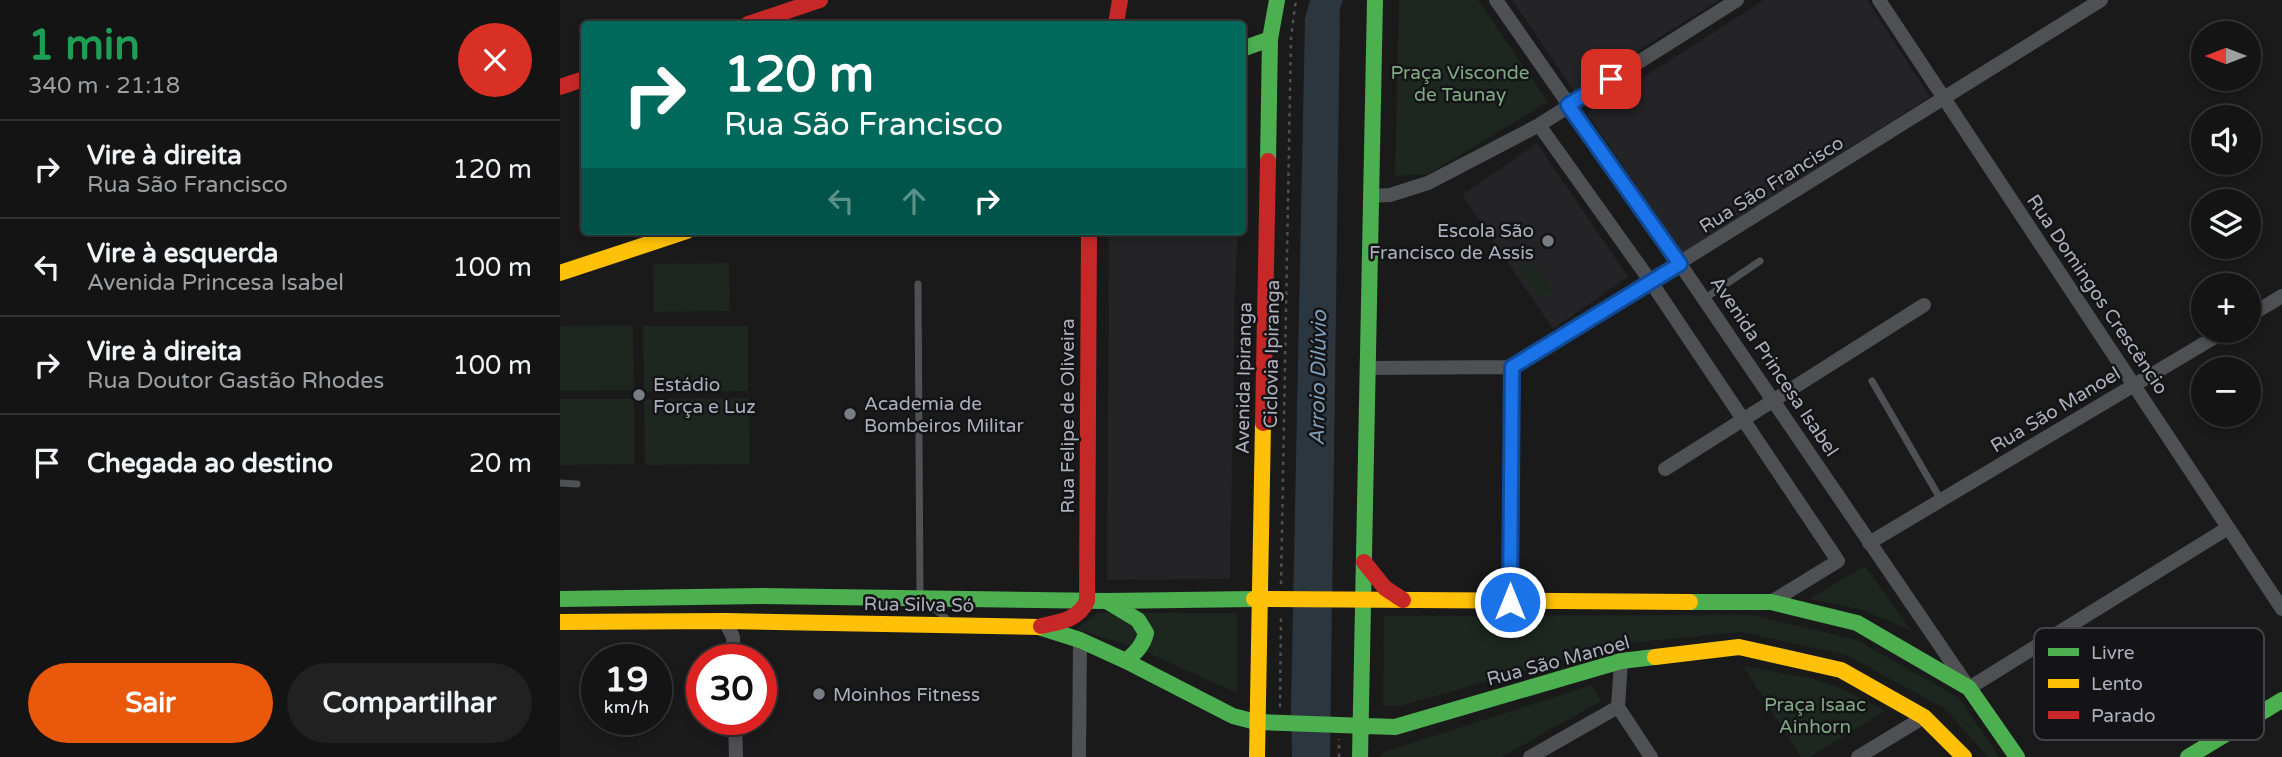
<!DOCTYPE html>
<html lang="pt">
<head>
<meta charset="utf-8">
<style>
  :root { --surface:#141414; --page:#212122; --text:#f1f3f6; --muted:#9d9ea0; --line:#333334; --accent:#ea580c }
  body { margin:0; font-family:"Varela Round",sans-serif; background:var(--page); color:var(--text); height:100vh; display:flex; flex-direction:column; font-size:26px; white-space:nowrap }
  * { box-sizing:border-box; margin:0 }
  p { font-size:23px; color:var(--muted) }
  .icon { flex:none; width:38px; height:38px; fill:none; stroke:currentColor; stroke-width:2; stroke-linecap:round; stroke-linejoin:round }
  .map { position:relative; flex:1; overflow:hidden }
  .panel { display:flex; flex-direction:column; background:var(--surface); width:560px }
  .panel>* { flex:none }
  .guide { position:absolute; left:21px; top:21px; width:665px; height:214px; border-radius:7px; box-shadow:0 4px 10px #0003,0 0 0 2px var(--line); background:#00695c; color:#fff; overflow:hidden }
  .needle { width:46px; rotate:270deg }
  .buttons { position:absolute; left:1631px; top:21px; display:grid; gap:14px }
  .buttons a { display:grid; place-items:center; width:70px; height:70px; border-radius:50%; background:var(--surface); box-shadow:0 4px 10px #0003,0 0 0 2px var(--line); font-size:35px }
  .speed { position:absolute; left:21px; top:644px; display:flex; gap:14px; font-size:35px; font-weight:700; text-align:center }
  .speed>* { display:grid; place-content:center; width:91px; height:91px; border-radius:50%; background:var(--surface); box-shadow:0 4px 10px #0003,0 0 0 2px var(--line); line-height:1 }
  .speed small { font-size:18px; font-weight:400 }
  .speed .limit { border:10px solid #d22; background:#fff; color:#111 }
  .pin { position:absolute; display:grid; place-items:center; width:60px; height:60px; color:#fff; margin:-30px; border-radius:14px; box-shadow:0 4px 10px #0006 }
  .me { position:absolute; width:77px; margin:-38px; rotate:0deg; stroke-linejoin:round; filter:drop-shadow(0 0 5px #0008) }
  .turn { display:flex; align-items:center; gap:24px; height:147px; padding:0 28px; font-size:32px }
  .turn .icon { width:91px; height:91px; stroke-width:2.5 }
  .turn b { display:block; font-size:49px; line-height:60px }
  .lanes { display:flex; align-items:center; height:66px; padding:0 28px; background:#0003; justify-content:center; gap:35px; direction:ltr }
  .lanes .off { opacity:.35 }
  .round { display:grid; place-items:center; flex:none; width:74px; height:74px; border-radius:37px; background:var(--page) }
  .headline { display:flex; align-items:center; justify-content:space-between; height:119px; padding:0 28px }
  h1 { font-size:42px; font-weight:800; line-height:52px; color:#1e9e55 }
  .button { display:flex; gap:14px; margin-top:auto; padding:14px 28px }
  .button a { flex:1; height:80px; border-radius:42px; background:var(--accent); color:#fff; font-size:28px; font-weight:800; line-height:80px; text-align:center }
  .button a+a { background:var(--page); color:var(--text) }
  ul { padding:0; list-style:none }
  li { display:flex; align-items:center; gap:21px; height:98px; padding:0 28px; border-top:2px solid var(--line) }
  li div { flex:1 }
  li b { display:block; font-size:26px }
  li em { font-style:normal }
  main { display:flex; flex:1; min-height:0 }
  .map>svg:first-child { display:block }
</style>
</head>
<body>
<main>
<section class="panel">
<div class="headline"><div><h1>1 min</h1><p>340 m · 21:18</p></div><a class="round" style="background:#d93025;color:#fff"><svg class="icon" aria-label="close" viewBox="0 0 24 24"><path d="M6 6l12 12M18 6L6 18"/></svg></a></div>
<ul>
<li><svg class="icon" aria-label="right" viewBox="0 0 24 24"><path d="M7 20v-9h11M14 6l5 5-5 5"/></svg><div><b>Vire à direita</b><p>Rua São Francisco</p></div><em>120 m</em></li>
<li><svg class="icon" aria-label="left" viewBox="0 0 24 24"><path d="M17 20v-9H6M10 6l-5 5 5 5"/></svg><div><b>Vire à esquerda</b><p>Avenida Princesa Isabel</p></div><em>100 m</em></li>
<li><svg class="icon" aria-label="right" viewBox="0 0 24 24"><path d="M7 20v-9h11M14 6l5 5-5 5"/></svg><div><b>Vire à direita</b><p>Rua Doutor Gastão Rhodes</p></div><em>100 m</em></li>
<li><svg class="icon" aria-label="arrive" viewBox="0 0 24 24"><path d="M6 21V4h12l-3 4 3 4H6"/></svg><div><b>Chegada ao destino</b></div><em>20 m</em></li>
</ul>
<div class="button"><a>Sair</a><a>Compartilhar</a></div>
</section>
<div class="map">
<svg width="1722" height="757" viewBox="0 0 1722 757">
  <rect width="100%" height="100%" fill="#1a1a1b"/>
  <path fill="#242427" d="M 952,0 L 1159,0 L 1014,91 Z
    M 1204,0 L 1307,0 L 1370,97 L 1122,253 L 1027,113 Z
    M 977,143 L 1068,277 L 993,329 L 902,195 Z
    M 549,231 L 678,231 L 675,289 L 670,579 L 547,580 Z"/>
  <path fill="#1d261f" d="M 839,0 L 918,0 L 988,102 L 868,174 L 835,176 Z
    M 971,261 L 992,289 L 980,298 L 959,270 Z
    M 169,263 L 170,311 L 94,312 L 93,264 Z
    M 73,325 L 74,390 L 0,391 L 0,326 Z
    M 83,326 L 188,326 L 188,391 L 84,392 Z
    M 189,398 L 190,464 L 85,465 L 84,399 Z
    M 0,399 L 74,399 L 74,464 L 0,465 Z
    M 1305,566 L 1352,631 L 1303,610 L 1249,599 Z
    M 537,613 L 677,613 L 677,693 L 579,649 L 517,629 Z
    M 1193,615 L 1297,640 L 1399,698 L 1439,757 L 1428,757 L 1384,708 L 1286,655 L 1182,632 L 1058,644 L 840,706 L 823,706 L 824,616 Z
    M 1183,666 L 1251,678 L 1283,689 L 1325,711 L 1250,757 L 1241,757 Z
    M 1032,685 L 1041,701 L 942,757 L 821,757 L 821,753 Z"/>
  <path fill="#2c363e" d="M 750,0 L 783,0 L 780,8 L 770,757 L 732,757 L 731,705 L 745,19 Z"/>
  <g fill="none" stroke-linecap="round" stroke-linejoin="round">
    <path stroke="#505155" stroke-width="2.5" stroke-dasharray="3.5 5" stroke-linecap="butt" d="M 721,584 L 731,37 L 736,0
      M 720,707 L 721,615
      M 779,757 L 779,739"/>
    <path stroke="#4e5054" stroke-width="7" d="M 358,284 L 360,595
      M 1144,299 L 1200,261
      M 1312,381 L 1381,500
      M 0,483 L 17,484
      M 368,603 L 388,620"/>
    <path stroke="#4e5054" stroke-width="14" d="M 936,0 L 1120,264 L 1409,688 L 1668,528
      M 1319,0 L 1722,609
      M 979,125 L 1091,282 L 1278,561 L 1211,602
      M 811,196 L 830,195 L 868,183 L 979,125 L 1177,0
      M 1689,316 L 1722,296
      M 807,368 L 952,367 L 1541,0
      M 1105,469 L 1364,305
      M 1309,543 L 1665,331
      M 950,602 L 952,367
      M 165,621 L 173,637 L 174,660
      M 1061,661 L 1058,707 L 1091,757
      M 175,719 L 176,757
      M 519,757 L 520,640
      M 970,757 L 1058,707
      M 1298,757 L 1364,717"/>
    <path stroke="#4caf50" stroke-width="16" d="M 682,49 L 710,39
      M 708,161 L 710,39 L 717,0
      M 0,599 L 201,596 L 547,601 L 694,599
      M 548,602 L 578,620 L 586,633 C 583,646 575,653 566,661
      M 1130,602 L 1211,602 L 1297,623 L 1409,688 L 1457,757
      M 479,627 L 520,640 L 566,661 L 673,716 L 696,722 L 835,727 L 1061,661 L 1095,657
      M 800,757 L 815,0
      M 1628,757 L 1722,700"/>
    <path stroke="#ffc107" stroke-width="16" d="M 0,273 L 127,231
      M 694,599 L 1130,602
      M 0,622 L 165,621 L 479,627
      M 1095,657 L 1179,647 L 1281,670 L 1364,717 L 1404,757
      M 697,757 L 703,423"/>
    <path stroke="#c62828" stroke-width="16" d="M 188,24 L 260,0
      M 556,24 L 560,0
      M 0,87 L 24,79
      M 703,423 L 708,161
      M 804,562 L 825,588 L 843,600
      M 481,626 C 500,622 518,620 527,601 L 529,231"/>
  </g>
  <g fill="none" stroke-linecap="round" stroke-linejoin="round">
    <g stroke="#114b97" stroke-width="18">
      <path id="route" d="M 950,602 L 952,367 L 1120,264 L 1008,105 L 1051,79"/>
    </g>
    <use href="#route" stroke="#1a73e8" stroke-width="12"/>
  </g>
  <g fill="#787c84" stroke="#141417" stroke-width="2.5">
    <circle cx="988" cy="241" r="7"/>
    <circle cx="79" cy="395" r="7"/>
    <circle cx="290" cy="414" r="7"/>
    <circle cx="259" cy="694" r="7"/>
  </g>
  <g text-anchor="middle" stroke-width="5" stroke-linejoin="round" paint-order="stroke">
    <g font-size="19" fill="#80a983" stroke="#141417">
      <text x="900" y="79">Praça Visconde<tspan x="900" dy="22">de Taunay</tspan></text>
      <text x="1255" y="711">Praça Isaac<tspan x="1255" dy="22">Ainhorn</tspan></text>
    </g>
    <g font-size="19" fill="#abb0bc" stroke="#141417">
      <text transform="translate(1211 184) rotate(-32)" y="7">Rua São Francisco</text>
      <text transform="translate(1538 294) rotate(56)" y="7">Rua Domingos Crescêncio</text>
      <text transform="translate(711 354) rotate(-89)" y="7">Ciclovia Ipiranga</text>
      <text transform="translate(1215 366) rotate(56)" y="7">Avenida Princesa Isabel</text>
      <text transform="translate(683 378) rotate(-89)" y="7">Avenida Ipiranga</text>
      <text transform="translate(1495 409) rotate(-31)" y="7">Rua São Manoel</text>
      <text transform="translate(507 416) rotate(-90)" y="7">Rua Felipe de Oliveira</text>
      <text transform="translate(359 604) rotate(1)" y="7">Rua Silva Só</text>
      <text transform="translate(998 660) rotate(-15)" y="7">Rua São Manoel</text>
    </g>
    <g font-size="19" fill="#abb0bc" stroke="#141417" text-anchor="start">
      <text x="974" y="237" text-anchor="end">Escola São<tspan x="974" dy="22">Francisco de Assis</tspan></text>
      <text x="93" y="391">Estádio<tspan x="93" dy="22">Força e Luz</tspan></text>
      <text x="304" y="410">Academia de<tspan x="304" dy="22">Bombeiros Militar</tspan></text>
      <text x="273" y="701">Moinhos Fitness</text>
    </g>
    <g font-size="21" font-style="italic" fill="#7f9eba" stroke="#141417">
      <text transform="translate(758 378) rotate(-89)" y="7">Arroio Dilúvio</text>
    </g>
  </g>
  <rect x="1474" y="628" width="230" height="112" rx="10" fill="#141417" stroke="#414349" stroke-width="2"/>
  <rect x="1488" y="648" width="31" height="8" fill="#4caf50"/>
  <rect x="1488" y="679" width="31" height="9" fill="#ffc107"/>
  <rect x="1488" y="711" width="31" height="8" fill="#c62828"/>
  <g font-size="19" fill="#abb0bc">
    <text x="1531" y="659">Livre</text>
    <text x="1531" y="690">Lento</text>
    <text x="1531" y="722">Parado</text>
  </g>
</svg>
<div class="buttons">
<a><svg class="needle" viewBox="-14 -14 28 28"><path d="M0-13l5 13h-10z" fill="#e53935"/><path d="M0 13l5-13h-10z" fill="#9d9ea0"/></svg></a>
<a><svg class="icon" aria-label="sound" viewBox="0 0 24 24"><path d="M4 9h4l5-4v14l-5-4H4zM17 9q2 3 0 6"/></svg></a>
<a><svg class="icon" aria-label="layers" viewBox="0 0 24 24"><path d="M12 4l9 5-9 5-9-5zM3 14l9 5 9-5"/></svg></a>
<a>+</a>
<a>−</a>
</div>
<div class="speed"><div>19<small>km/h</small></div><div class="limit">30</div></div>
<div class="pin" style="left:1051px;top:79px;background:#d93025"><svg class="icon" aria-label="arrive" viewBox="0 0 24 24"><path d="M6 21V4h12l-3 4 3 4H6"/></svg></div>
<svg class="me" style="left:950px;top:602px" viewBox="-20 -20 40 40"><circle r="17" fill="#1a73e8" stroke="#fff" stroke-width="3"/><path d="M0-11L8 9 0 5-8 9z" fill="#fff"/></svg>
<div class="guide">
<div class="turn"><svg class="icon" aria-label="right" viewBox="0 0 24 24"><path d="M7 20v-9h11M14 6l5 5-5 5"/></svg><div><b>120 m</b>Rua São Francisco</div></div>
<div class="lanes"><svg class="icon off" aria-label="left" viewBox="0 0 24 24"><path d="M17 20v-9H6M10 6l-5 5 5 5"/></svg><svg class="icon off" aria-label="ahead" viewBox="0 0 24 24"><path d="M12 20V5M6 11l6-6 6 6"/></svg><svg class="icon" aria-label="right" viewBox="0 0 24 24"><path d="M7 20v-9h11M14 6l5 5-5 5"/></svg></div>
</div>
</div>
</main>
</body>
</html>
